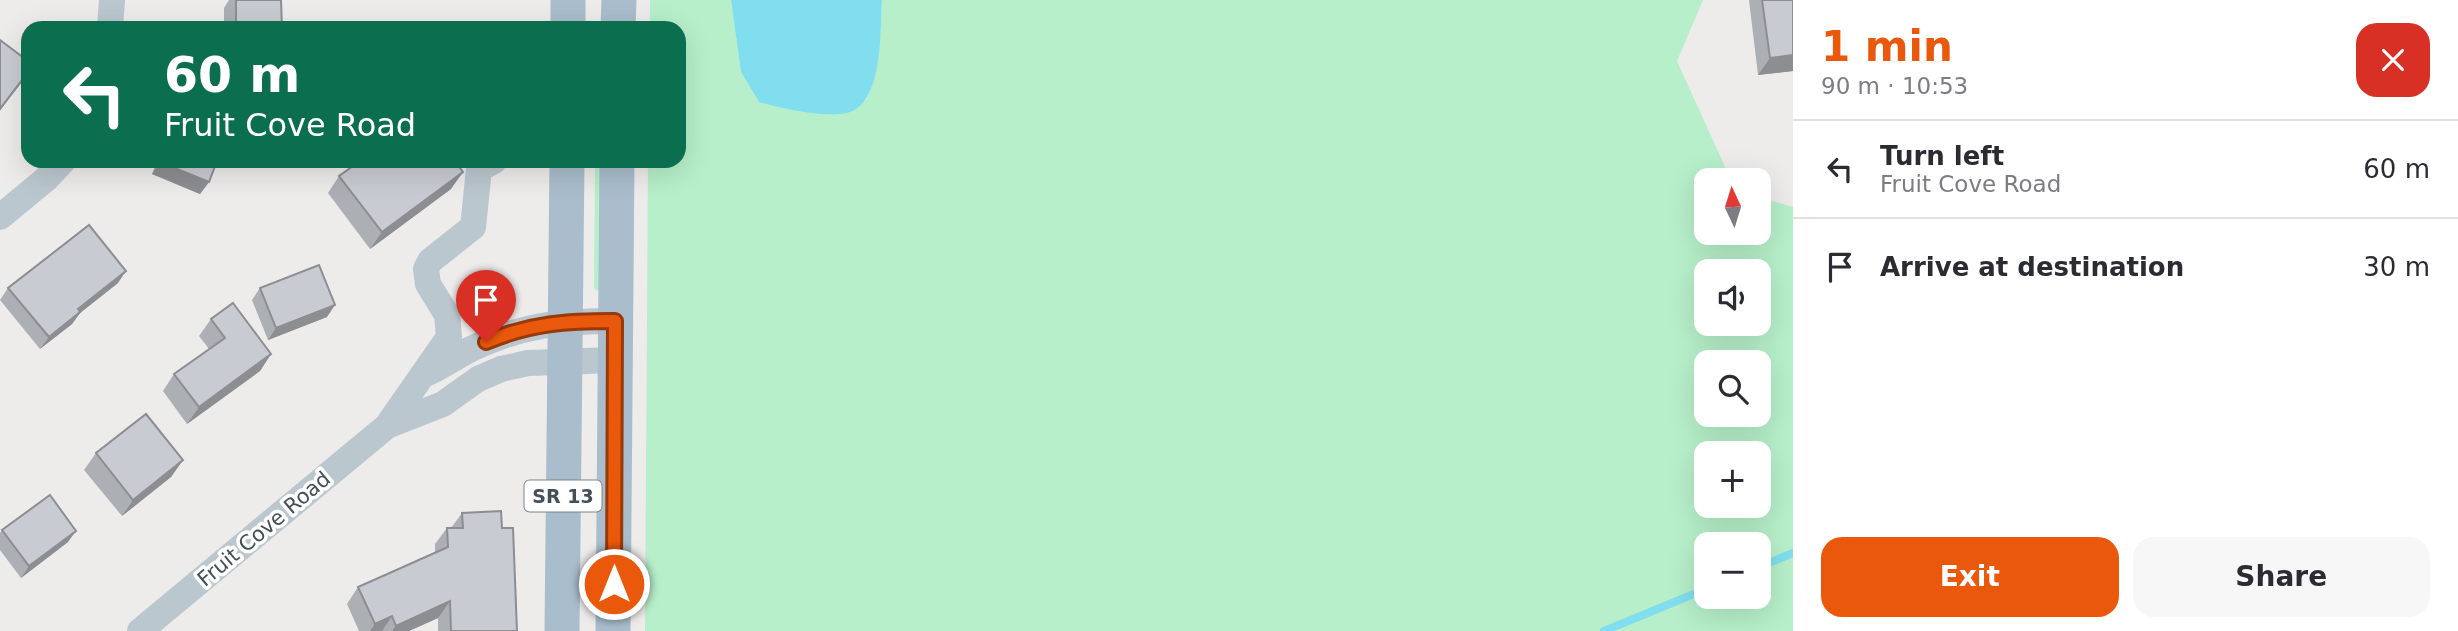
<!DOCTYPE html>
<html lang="en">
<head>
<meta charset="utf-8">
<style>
  :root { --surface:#fff; --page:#f7f7f7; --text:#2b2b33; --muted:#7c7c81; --line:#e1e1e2; --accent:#ea580c }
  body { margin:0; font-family:"DejaVu Sans",sans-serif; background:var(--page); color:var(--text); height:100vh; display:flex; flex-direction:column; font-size:26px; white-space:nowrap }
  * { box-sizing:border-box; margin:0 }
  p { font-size:23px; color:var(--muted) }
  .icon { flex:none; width:38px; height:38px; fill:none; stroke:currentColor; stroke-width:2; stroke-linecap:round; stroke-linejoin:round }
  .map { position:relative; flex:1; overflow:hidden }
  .panel { display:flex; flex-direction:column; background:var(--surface); width:665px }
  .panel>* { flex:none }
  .top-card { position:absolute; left:21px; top:21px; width:665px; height:147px; border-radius:21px; box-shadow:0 7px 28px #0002; background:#0b6e4f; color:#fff; overflow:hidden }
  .needle { width:46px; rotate:356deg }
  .buttons { position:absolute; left:1694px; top:168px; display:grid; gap:14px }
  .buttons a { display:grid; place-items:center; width:77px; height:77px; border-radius:14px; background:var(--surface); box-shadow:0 7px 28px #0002; font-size:35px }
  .pin { position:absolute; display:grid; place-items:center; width:60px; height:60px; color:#fff; margin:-72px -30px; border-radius:50% 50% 50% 0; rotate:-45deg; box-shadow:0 0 7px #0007 }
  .pin .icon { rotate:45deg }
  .me { position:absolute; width:77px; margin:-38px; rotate:0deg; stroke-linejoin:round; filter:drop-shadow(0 0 5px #0008) }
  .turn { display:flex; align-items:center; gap:24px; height:147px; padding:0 28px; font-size:32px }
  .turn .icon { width:91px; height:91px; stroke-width:2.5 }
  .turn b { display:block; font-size:49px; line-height:60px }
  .round { display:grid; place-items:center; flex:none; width:74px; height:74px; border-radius:21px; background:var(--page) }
  .head { display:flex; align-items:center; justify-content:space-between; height:119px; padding:0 28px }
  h1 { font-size:42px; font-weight:700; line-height:52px; color:var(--accent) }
  .button { display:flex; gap:14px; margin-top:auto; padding:14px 28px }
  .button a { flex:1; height:80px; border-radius:21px; background:var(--accent); color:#fff; font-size:28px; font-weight:700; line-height:80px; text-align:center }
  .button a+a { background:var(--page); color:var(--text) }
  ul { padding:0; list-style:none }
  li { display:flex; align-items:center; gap:21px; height:98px; padding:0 28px; border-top:2px solid var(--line) }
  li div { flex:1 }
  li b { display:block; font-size:26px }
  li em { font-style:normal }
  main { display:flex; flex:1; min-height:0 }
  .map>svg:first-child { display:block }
</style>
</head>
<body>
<main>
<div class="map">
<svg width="1793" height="631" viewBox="0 0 1793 631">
  <rect width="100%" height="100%" fill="#eeebeb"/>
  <path fill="#b6efc9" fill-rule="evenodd" d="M 650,0 L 731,0 L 741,72 L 759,102 L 866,100 C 881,70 880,33 882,0 L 1703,0 L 1677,61 L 1731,180 L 1706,180 L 1706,233 L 1759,233 L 1759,197 L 1793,207 L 1793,631 L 645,631 L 648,161 L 679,161 L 679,28 L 650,28 ZM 1706,271 L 1759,271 L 1759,324 L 1706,324 ZM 1706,362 L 1759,362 L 1759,415 L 1706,415 ZM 1706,453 L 1759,453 L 1759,506 L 1706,506 ZM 1706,544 L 1759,544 L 1759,597 L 1706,597 Z
    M 595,161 L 601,161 L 599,290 L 597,291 L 594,288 Z"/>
  <path fill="#81deee" d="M 731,0 L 882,0 C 880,30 883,91 856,109 C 837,122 780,108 759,102 L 741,72 Z"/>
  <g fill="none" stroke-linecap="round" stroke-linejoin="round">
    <path stroke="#81deee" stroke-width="8" d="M 1759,567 L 1793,553
      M 1604,631 L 1706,589"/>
    <path stroke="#bbc7cf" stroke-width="26" d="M 110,28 L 112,0
      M 0,217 L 46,179 L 63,161
      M 428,373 C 443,366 457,356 471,349 C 522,325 560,321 615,321
      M 387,426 L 443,404 L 478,379 L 501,369 L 528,363 L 615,360
      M 140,631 L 387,426 L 449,337 L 447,315 L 428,284 L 426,269 L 430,261 L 473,227 L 479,169 L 494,161"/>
    <path stroke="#a9bdcc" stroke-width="35" d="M 568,28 L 568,0
      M 618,28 L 619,0
      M 562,631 L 567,161
      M 613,631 L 617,161"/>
  </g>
  <path fill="#acafb4" d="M 229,0 L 281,0 L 282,28 L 224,28 L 224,8 Z
    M 1749,0 L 1793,0 L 1793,71 L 1758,75 Z
    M 157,161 L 217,161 L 209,182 L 200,194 L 152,174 Z
    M 339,176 L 451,189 L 370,249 L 328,193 Z
    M 118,283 L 80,313 L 72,324 L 40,349 L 0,300 L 8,288 Z
    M 260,288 L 327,317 L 268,340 L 252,300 Z
    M 211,319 L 271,354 L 260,371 L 187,424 L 163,391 L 174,374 L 209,349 L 199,336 Z
    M 96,453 L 183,460 L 171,477 L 122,516 L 84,470 Z
    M 462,513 L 502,528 L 517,631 L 438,631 L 438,618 L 409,631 L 359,631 L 347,604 L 358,587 L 435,553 L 435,544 L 447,528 L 451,528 Z
    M 2,530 L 68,542 L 21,578 L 0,550 L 0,533 Z"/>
  <path fill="#8c8e92" d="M 1793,55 L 1793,71 L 1758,75 L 1770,58 Z
    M 28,73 L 22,82 L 0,110 L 0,109 Z
    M 160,162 L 209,182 L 200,194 L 152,174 Z
    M 463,172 L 451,189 L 370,249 L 382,232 Z
    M 126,271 L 118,283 L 80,313 L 72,324 L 40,349 L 49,337 L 78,309 Z
    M 335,305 L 327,317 L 268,340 L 276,328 Z
    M 271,354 L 260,371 L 187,424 L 199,407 Z
    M 183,460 L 171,477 L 122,516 L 133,500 Z
    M 76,531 L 68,542 L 21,578 L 29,566 Z
    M 450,601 L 438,618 L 409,631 L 392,631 L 396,626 Z
    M 392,616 L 382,631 L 370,631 L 375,624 Z"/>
  <path fill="#c8cbd1" stroke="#8c8e92" stroke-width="2" d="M 236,0 L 281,0 L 282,28 L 236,28 Z
    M 1762,0 L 1793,0 L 1793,55 L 1770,58 Z
    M 0,40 L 28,61 L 28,72 L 0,109 Z
    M 161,161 L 217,161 L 209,182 L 160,162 Z
    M 360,161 L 455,161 L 463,172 L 382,232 L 339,176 Z
    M 89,225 L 126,271 L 78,309 L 80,312 L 49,337 L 8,288 Z
    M 319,265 L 335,305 L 276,328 L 260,288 Z
    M 233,303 L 271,354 L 199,407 L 174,374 L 225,338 L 211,319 Z
    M 146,414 L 183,460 L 133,500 L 96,453 Z
    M 50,495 L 76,531 L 29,566 L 2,530 Z
    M 501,511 L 502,528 L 513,528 L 517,631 L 451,631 L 450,601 L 396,626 L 392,616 L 375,624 L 358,587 L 448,547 L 447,528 L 463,528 L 462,513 Z"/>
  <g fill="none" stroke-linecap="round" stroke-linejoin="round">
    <g stroke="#983908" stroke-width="18">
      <path id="route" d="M 486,342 C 531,323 567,321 615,321 L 614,584"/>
    </g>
    <use href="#route" stroke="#ea580c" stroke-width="12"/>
  </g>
  <g text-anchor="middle" stroke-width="7" stroke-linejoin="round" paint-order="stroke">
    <rect fill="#fff" stroke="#7b848b" stroke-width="2" x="524.5" y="480.5" width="77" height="31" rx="5"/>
    <g font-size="19" font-weight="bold" fill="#435059">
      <text x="563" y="503">SR 13</text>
    </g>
    <g font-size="21" fill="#435059" stroke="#fff">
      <text transform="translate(264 529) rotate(-40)" y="7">Fruit Cove Road</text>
    </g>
  </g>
</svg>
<div class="buttons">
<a><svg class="needle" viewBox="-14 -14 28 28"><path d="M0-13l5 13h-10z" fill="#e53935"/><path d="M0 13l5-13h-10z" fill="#7c7c81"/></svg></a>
<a><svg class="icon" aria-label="sound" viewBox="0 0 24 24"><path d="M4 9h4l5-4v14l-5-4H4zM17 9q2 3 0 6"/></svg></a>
<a><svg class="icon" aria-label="search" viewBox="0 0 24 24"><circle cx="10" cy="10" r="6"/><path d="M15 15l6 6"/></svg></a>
<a>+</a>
<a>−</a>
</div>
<div class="pin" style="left:486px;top:342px;background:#d93025"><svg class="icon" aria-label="arrive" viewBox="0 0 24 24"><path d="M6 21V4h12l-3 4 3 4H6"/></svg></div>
<svg class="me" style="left:614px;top:584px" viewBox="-20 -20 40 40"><circle r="17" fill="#ea580c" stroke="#fff" stroke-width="3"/><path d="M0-11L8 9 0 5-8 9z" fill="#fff"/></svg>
<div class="top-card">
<div class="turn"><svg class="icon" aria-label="left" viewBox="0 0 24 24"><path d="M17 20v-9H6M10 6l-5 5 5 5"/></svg><div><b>60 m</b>Fruit Cove Road</div></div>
</div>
</div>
<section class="panel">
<div class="head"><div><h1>1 min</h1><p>90 m · 10:53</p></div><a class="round" style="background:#d93025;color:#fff"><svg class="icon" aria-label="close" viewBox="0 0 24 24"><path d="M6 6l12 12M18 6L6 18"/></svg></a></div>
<ul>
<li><svg class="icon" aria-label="left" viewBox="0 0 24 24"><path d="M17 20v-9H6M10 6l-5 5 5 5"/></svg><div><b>Turn left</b><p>Fruit Cove Road</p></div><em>60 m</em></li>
<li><svg class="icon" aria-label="arrive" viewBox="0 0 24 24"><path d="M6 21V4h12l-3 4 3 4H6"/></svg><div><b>Arrive at destination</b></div><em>30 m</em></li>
</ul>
<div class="button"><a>Exit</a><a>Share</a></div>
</section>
</main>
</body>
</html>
